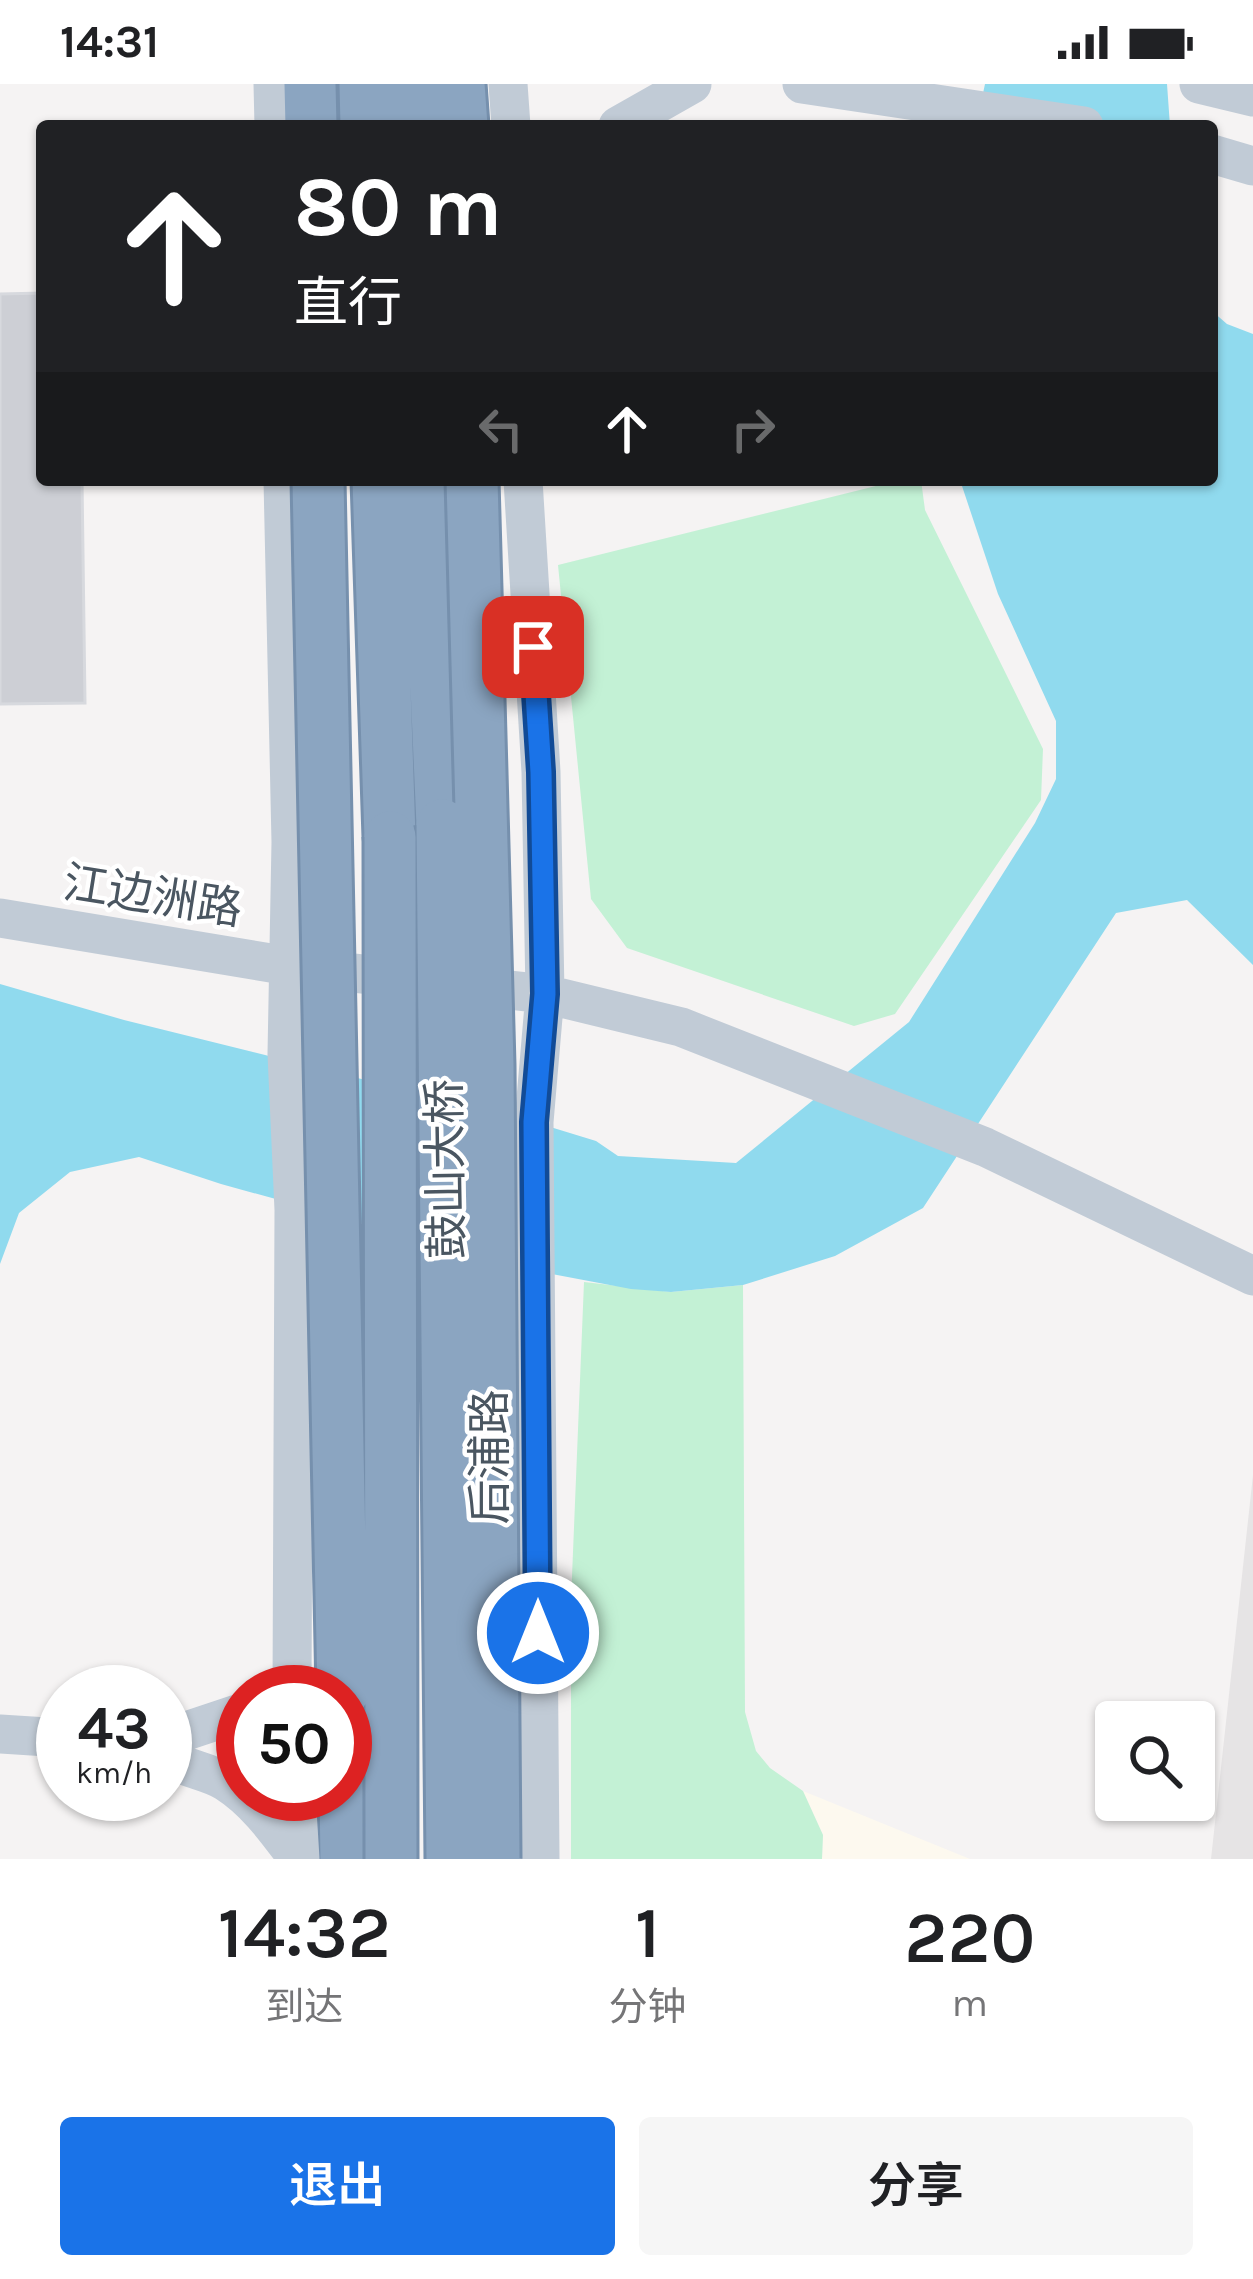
<!DOCTYPE html>
<html lang="zh">
<head>
<meta charset="utf-8">
<style>
  :root { --surface:#fff; --page:#f6f6f6; --text:#202124; --muted:#757577; --accent:#1a73e8 }
  body { margin:0; font-family:Karla,"Noto Sans SC",sans-serif; background:var(--page); color:var(--text); height:100vh; display:flex; flex-direction:column; font-size:45px; white-space:nowrap }
  * { box-sizing:border-box; margin:0 }
  p { font-size:39px; color:var(--muted) }
  .icon { flex:none; width:66px; height:66px; fill:none; stroke:currentColor; stroke-width:2; stroke-linecap:round; stroke-linejoin:round }
  .map { position:relative; height:1775px; overflow:hidden }
  .details { display:flex; flex-direction:column; background:var(--surface); flex:1 }
  .details>* { flex:none }
  .guide { position:absolute; left:36px; top:36px; width:1182px; height:366px; border-radius:12px; box-shadow:0 3px 9px #0004; background:#202124; color:#fff; overflow:hidden }
  .buttons { position:absolute; left:1095px; top:1617px; display:grid; gap:24px }
  .buttons a { display:grid; place-items:center; width:120px; height:120px; border-radius:12px; background:var(--surface); box-shadow:0 3px 9px #0004; font-size:60px }
  .speed { position:absolute; left:36px; top:1581px; display:flex; gap:24px; font-size:60px; font-weight:700; text-align:center }
  .speed>* { display:grid; place-content:center; width:156px; height:156px; border-radius:50%; background:var(--surface); box-shadow:0 3px 9px #0004; line-height:1 }
  .speed small { font-size:30px; font-weight:400 }
  .speed .limit { border:18px solid #d22; background:#fff; color:#111 }
  .pin { position:absolute; display:grid; place-items:center; width:102px; height:102px; color:#fff; margin:-51px; border-radius:24px; box-shadow:0 6px 18px #0006 }
  .me { position:absolute; width:132px; margin:-66px; rotate:0deg; stroke-linejoin:round; filter:drop-shadow(0 0 9px #0008) }
  .turn { display:flex; align-items:center; gap:42px; height:252px; padding:0 60px; font-size:54px }
  .turn .icon { width:156px; height:156px; stroke-width:2.5 }
  .turn b { display:block; font-size:84px; line-height:102px }
  .lanes { display:flex; align-items:center; height:114px; padding:0 60px; background:#0003; justify-content:center; gap:60px; direction:ltr }
  .lanes .off { opacity:.35 }
  .eta { display:flex; justify-content:space-evenly; align-items:center; height:204px; text-align:center }
  .eta b { font-size:72px; font-weight:600; line-height:84px }
  .action { display:flex; gap:24px; margin-top:auto; padding:24px 60px }
  .action a { flex:1; height:138px; border-radius:12px; background:var(--accent); color:#fff; font-size:48px; font-weight:600; line-height:138px; text-align:center }
  .action a+a { background:var(--page); color:var(--text) }
  .status { display:flex; justify-content:space-between; align-items:center; height:84px; padding:0 60px; background:var(--surface); direction:ltr }
  .status svg { height:33px; fill:currentColor }
  .map>svg:first-child { display:block }
</style>
</head>
<body>
<div class="status"><b>14:31</b><svg viewBox="0 0 49 12"><path d="M0 12V9h3v3zM5 12V6h3v6zM10 12V3h3v9zM15 12V0h3v12zM26 1h20v11H26zM47 4h2v5h-2z"/></svg></div>
<div class="map">
<svg width="1253" height="1775" viewBox="0 0 1253 1775">
  <rect width="100%" height="100%" fill="#f5f3f3"/>
  <path fill="#fdf9ef" d="M 803,1707 L 970,1775 L 822,1775 L 823,1751 Z"/>
  <path fill="#e6e4e5" d="M 1253,1391 L 1253,1775 L 1211,1775 Z"/>
  <path fill="#c3f1d5" d="M 900,396 L 921,396 L 925,426 L 1043,665 L 1041,716 L 895,930 L 854,942 L 627,864 L 591,815 L 558,481 Z
    M 584,1198 L 671,1208 L 743,1201 L 745,1628 L 756,1667 L 770,1684 L 803,1707 L 823,1751 L 822,1775 L 571,1775 L 571,1517 Z"/>
  <path fill="#90daee" d="M 985,0 L 1167,0 L 1170,42 L 976,42 Z
    M 1212,227 L 1227,240 L 1253,250 L 1253,881 L 1187,816 L 1116,829 L 923,1124 L 835,1172 L 743,1201 L 671,1208 L 631,1205 L 536,1187 L 221,1100 L 139,1073 L 70,1088 L 19,1129 L 0,1180 L 0,900 L 124,936 L 534,1038 L 596,1057 L 618,1072 L 736,1079 L 909,938 L 1035,739 L 1056,695 L 1056,637 L 998,510 L 960,396 L 1212,396 Z"/>
  <path fill="#cdcfd5" stroke="#d7d9de" stroke-width="3" d="M 42,209 L 42,396 L 82,396 L 85,619 L 0,620 L 0,210 Z"/>
  <g fill="none" stroke-linecap="round" stroke-linejoin="round">
    <g stroke="#7690ad" stroke-width="57">
      <path id="highway" d="M 310,0 L 311,42
        M 365,0 L 366,42
        M 411,0 L 412,42
        M 459,0 L 462,42
        M 378,396 L 390,753
        M 427,396 L 442,741
        M 345,1709 L 346,1775"/>
    </g>
    <path stroke="#c1cbd6" stroke-width="39" d="M 273,0 L 274,42
      M 508,0 L 511,42
      M 802,0 L 1084,42
      M 1199,0 L 1253,13
      M 618,42 L 692,0
      M 1212,70 L 1253,82
      M 283,396 L 291,758 L 287,970 L 294,1126 L 292,1608
      M 523,396 L 541,688 L 545,910 L 534,1038 L 540,1775
      M 0,834 L 289,882 L 545,910 L 681,943 L 985,1063 L 1253,1192
      M 0,1650 L 63,1654
      M 165,1654 L 243,1628
      M 165,1671 C 182,1685 207,1686 226,1698 C 256,1717 277,1747 298,1775
      M 296,1710 L 300,1775"/>
    <use href="#highway" stroke="#8ba5c1" stroke-width="51"/>
    <g stroke="#7690ad" stroke-width="57" stroke-linecap="butt">
      <path id="highway-bridge" d="M 318,396 L 343,1608
        M 472,396 L 488,981 L 494,1775
        M 442,741 L 452,1775
        M 390,753 L 391,1775"/>
    </g>
    <use href="#highway-bridge" stroke="#8ba5c1" stroke-width="51"/>
  </g>
  <g fill="none" stroke-linecap="round" stroke-linejoin="round">
    <g stroke="#114b97" stroke-width="30">
      <path id="route" d="M 533,563 L 541,688 L 545,910 L 534,1038 L 538,1549"/>
    </g>
    <use href="#route" stroke="#1a73e8" stroke-width="21"/>
  </g>
  <g text-anchor="middle" stroke-width="9" stroke-linejoin="round" paint-order="stroke">
    <g font-size="45" fill="#4a5661" stroke="#fff">
      <text transform="translate(153 811) rotate(9)" y="16">江边洲路</text>
      <text transform="translate(445 1085) rotate(-91)" y="16">鼓山大桥</text>
      <text transform="translate(489 1373) rotate(-90)" y="16">后浦路</text>
    </g>
  </g>
</svg>
<div class="buttons">
<a><svg class="icon" aria-label="search" viewBox="0 0 24 24"><circle cx="10" cy="10" r="6"/><path d="M15 15l6 6"/></svg></a>
</div>
<div class="speed"><div>43<small>km/h</small></div><div class="limit">50</div></div>
<div class="pin" style="left:533px;top:563px;background:#d93025"><svg class="icon" aria-label="arrive" viewBox="0 0 24 24"><path d="M6 21V4h12l-3 4 3 4H6"/></svg></div>
<svg class="me" style="left:538px;top:1549px" viewBox="-20 -20 40 40"><circle r="17" fill="#1a73e8" stroke="#fff" stroke-width="3"/><path d="M0-11L8 9 0 5-8 9z" fill="#fff"/></svg>
<div class="guide">
<div class="turn"><svg class="icon" aria-label="ahead" viewBox="0 0 24 24"><path d="M12 20V5M6 11l6-6 6 6"/></svg><div><b>80 m</b>直行</div></div>
<div class="lanes"><svg class="icon off" aria-label="left" viewBox="0 0 24 24"><path d="M17 20v-9H6M10 6l-5 5 5 5"/></svg><svg class="icon" aria-label="ahead" viewBox="0 0 24 24"><path d="M12 20V5M6 11l6-6 6 6"/></svg><svg class="icon off" aria-label="right" viewBox="0 0 24 24"><path d="M7 20v-9h11M14 6l5 5-5 5"/></svg></div>
</div>
</div>
<section class="details">
<div class="eta">
<div><b>14:32</b><p>到达</p></div>
<div><b>1</b><p>分钟</p></div>
<div><b>220</b><p>m</p></div>
</div>
<div class="action"><a>退出</a><a>分享</a></div>
</section>
</body>
</html>
